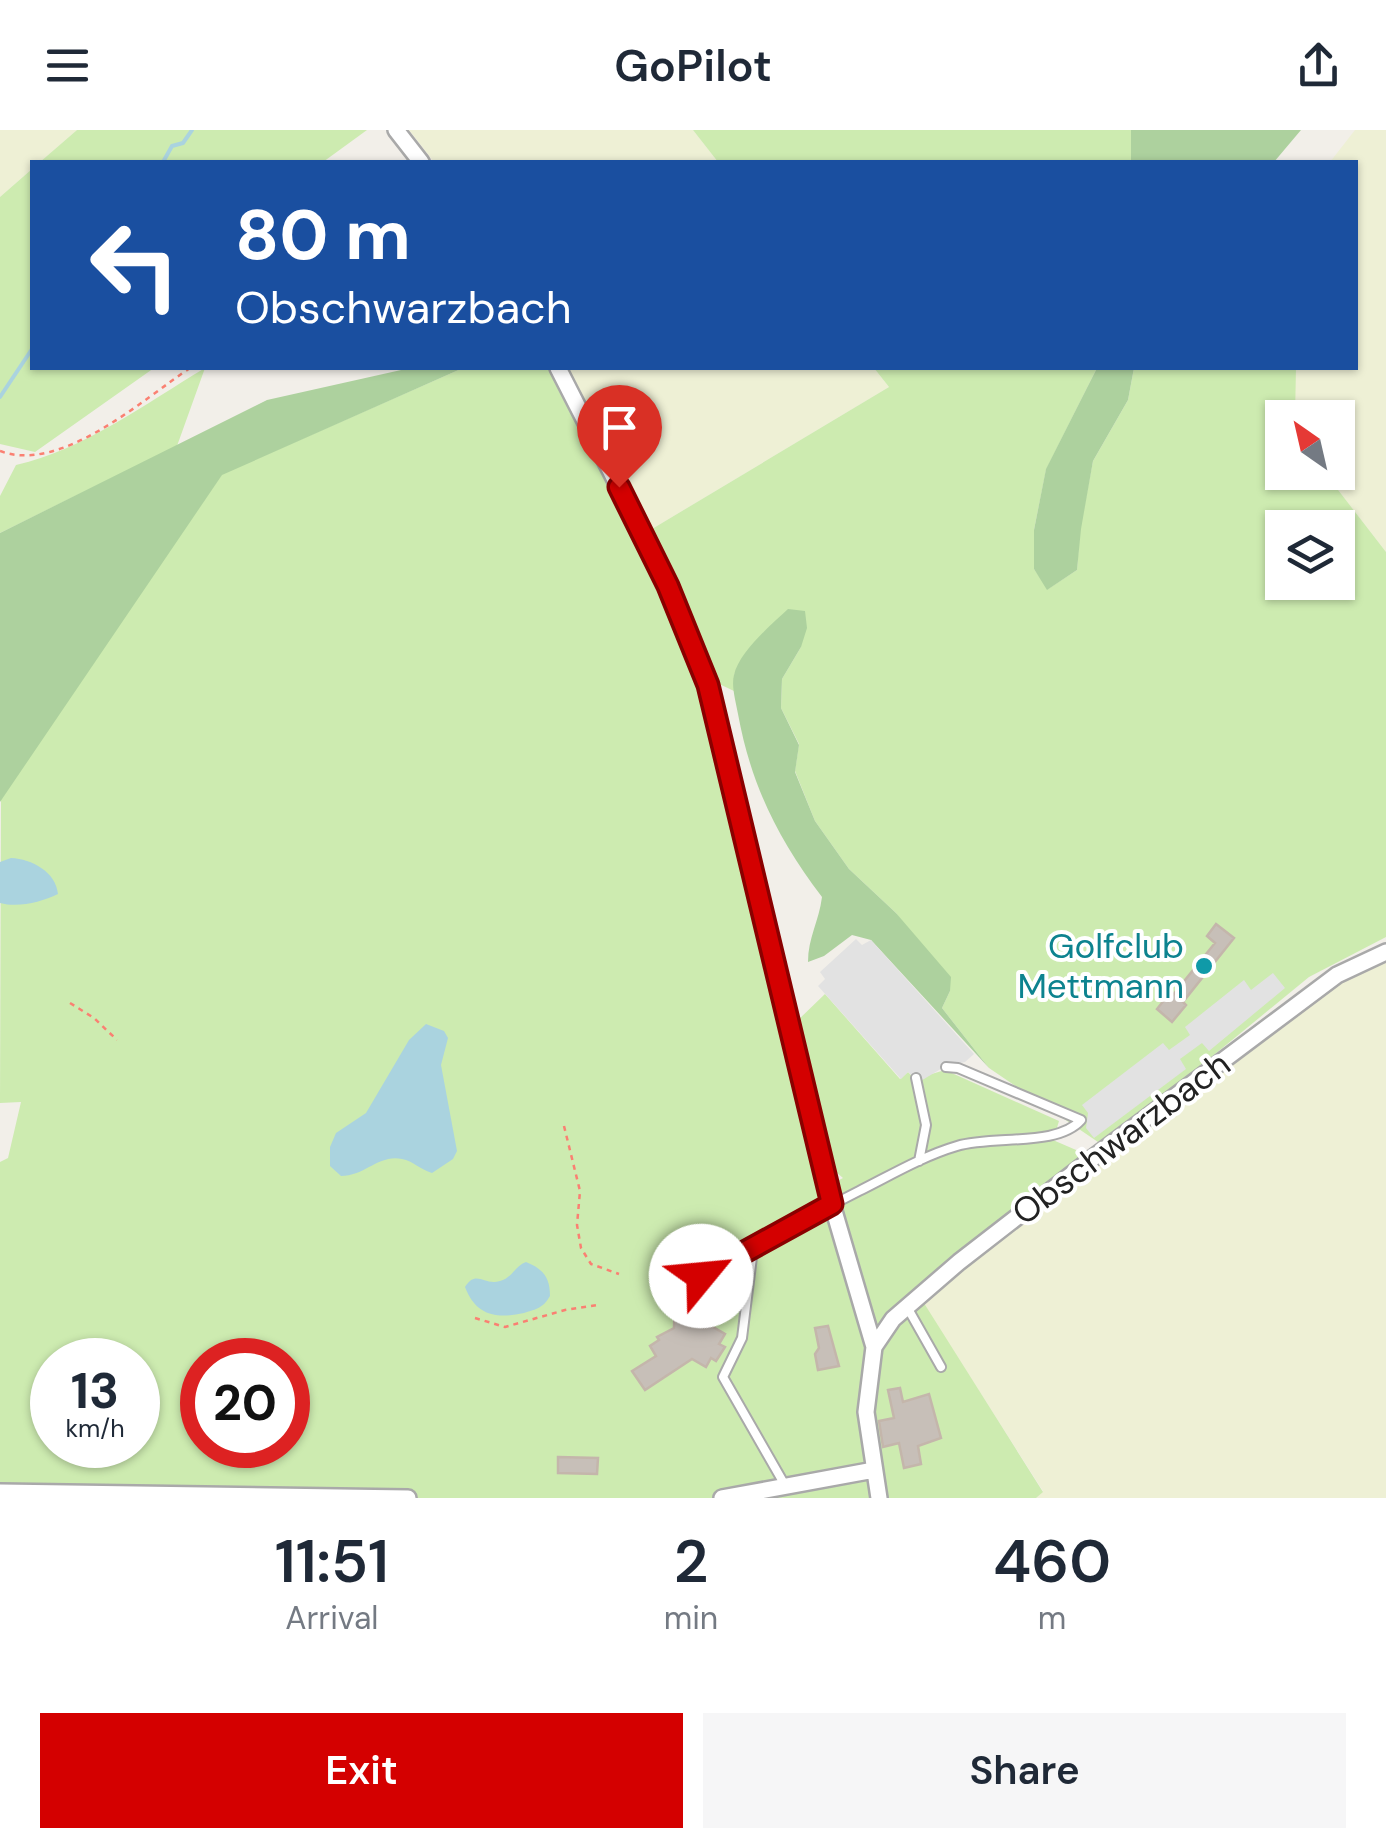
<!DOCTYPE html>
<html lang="en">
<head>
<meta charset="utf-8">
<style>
  :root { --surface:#fff; --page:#f6f6f7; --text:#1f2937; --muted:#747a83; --accent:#d40000 }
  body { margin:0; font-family:"DM Sans",sans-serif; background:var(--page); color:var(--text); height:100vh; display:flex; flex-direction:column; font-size:38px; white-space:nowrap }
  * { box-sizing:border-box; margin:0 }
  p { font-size:32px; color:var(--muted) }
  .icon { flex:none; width:55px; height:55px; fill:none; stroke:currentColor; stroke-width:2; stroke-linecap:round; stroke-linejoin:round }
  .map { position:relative; height:1368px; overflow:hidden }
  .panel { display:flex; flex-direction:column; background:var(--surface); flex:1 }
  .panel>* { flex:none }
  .top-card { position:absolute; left:30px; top:30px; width:1328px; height:210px; border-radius:0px; box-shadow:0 2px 8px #0004; background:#1a4fa0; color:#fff; overflow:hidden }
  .needle { width:65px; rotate:326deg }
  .fabs { position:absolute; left:1265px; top:270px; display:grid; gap:20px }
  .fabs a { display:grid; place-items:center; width:90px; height:90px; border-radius:0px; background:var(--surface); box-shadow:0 2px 8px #0004; font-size:50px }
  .speed { position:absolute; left:30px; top:1208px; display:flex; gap:20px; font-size:50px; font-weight:700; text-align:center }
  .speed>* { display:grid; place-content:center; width:130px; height:130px; border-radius:50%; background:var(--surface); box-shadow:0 2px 8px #0004; line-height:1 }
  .speed small { font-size:25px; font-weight:400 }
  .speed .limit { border:15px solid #d22; background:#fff; color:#111 }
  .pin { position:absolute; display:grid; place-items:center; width:85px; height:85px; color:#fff; margin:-102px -42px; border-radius:50% 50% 50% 0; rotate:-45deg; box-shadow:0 0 10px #0007 }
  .pin .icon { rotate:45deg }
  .me { position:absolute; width:110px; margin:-55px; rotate:62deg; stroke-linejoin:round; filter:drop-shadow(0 0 8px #0008) }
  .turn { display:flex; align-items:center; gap:35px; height:210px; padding:0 40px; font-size:45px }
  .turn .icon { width:130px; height:130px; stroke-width:2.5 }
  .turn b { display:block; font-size:70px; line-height:85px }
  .eta { display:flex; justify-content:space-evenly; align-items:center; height:170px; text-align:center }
  .eta b { font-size:60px; font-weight:600; line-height:70px }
  .action { display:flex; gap:20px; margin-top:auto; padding:20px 40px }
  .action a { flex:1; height:115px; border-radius:0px; background:var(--accent); color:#fff; font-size:40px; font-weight:600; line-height:115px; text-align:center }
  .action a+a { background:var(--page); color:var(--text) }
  header { display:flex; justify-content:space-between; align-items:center; height:130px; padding:0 40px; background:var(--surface); font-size:45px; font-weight:600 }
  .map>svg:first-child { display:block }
</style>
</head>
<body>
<header><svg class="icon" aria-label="menu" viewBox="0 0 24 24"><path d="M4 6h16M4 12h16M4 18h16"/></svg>GoPilot<svg class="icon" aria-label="share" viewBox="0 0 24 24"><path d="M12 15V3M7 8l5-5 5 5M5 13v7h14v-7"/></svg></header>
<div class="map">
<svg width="1386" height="1368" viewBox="0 0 1386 1368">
  <rect width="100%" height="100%" fill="#f2efe9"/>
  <path fill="#eef0d5" d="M 0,0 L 77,0 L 40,32 L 32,32 L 32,39 L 0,67 Z
    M 409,0 L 693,0 L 718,32 L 434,32 Z
    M 1355,0 L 1386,0 L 1386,422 L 1325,343 L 1338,342 L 1338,288 L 1295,287 L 1293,281 L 1296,238 L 1355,238 L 1355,32 L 1330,32 Z
    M 566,238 L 874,238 L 889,257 L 647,402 Z
    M 1386,832 L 1386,1368 L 1036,1368 L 1043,1361 L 921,1170 L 1097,1029 L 1346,850 Z"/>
  <path fill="#cdebb0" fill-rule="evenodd" d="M 77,0 L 367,0 L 323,32 L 40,32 Z
    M 693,0 L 1131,0 L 1131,32 L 718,32 Z
    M 32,39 L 32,238 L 154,238 L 35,322 L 0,314 L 0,67 Z
    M 205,238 L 177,316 L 0,403 L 0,366 L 16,335 C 85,319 145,274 205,238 Z
    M 463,238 L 551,238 L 650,426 L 702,557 L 818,1039 L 818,1061 L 843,1048 L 829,1036 L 796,892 L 825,864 L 900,949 L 908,942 L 915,949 L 945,940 L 1059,991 L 1056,1001 L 1039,1004 L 1097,1029 L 922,1170 L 1043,1362 L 1036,1368 L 0,1368 L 0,1032 L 8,1028 L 21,972 L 0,973 L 1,668 L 222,344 ZM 52,1230 L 138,1230 L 138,1315 L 52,1315 ZM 202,1230 L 288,1230 L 288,1315 L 202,1315 Z
    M 874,238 L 1097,238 L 1046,340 L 1034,400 L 1034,439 L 1048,459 L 1077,440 L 1080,399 L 1093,331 L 1128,270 L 1134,238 L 1296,238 L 1295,287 L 1282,288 L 1282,342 L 1325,343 L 1386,422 L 1386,807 L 1309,847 L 1198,938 L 1098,1012 L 989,938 L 942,878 L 950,861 L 896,783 L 849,739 L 815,691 L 795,641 L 799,614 L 781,578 L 782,549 L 801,517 L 734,544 L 734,561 L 715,552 L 647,402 L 889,257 ZM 1282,398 L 1338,398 L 1338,452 L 1282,452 Z"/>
  <path fill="#add19e" d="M 1131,0 L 1301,0 L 1274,32 L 1131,32 Z
    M 410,238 L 463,238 L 222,345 L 0,672 L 0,403 L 267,270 Z
    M 1097,238 L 1134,238 L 1128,270 L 1093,331 L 1081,399 L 1077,440 L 1047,460 L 1034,439 L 1034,400 L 1046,339 Z
    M 788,479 L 805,481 L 807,498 L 801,517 L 782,549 L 781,578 L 799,615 L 795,642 L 815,691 L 849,739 L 896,783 L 951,847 L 950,861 L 942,878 L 989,938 L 871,810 L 852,805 L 824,826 L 808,832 C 808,808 819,791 822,767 C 778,709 751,655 738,584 C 736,572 731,556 734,545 C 739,522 772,494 788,479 Z"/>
  <path fill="#e2e2e2" d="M 856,809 L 862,815 L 871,810 L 974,924 L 965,932 L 944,937 L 919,952 L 908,942 L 901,949 L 818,856 L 825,849 L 820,842 Z
    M 1273,843 L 1285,858 L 1209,921 L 1202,913 L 1180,929 L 1186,939 L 1094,1008 L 1086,998 L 1088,983 L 1082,975 L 1163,913 L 1169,920 L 1190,905 L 1185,897 L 1244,850 L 1251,860 Z"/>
  <path fill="#aad3df" d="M 11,728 C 32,729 56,742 58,764 C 41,772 19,778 0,773 L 0,732 Z
    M 426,894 L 444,901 L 448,908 L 441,935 L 457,1021 L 453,1029 L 432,1043 C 421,1040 413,1031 402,1029 C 379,1024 365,1046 341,1046 L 330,1036 L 330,1017 L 336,1003 L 366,983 L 409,910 Z
    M 526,1132 C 543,1139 550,1147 550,1166 C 543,1178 537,1179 524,1183 C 497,1189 476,1186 465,1157 C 476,1139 484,1156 500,1151 C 512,1148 515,1136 526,1132 Z"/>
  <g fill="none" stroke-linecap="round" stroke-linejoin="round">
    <path stroke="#aad3df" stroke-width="4" d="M 163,32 L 172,16 L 183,13 L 192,0
      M 0,267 L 32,219"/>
  </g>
  <path fill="#c7bfb8" stroke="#c4b6ab" stroke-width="2.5" d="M 1216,794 L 1234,808 L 1183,872 L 1186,875 L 1172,892 L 1157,879 L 1165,869 L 1168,871 L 1215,813 L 1207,806 Z
    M 675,1167 L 698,1167 L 698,1179 L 709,1180 L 708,1194 L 725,1204 L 719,1214 L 725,1217 L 716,1231 L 711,1228 L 706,1237 L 692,1229 L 645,1260 L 632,1241 L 656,1226 L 650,1216 L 659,1210 L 657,1207 L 674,1198 Z
    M 828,1196 L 839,1236 L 818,1240 L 815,1224 L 819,1218 L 815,1198 Z
    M 900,1258 L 903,1272 L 929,1264 L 941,1308 L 918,1316 L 921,1334 L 904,1338 L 899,1313 L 883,1317 L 879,1291 L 894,1288 L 888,1260 Z
    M 558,1327 L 598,1328 L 597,1344 L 558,1343 Z"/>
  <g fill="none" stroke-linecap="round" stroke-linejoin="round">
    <g stroke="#a9a9a9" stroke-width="12">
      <path id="lane" d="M 916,948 L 926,995 L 919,1031
        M 753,1119 L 742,1208 L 723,1247 L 786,1357
        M 691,1154 C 743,1118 803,1090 859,1061 C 891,1045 923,1026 957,1016 C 994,1005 1057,1017 1081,990 L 958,938 L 946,937
        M 907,1177 L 941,1237"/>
    </g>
    <g stroke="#a9a9a9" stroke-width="20">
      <path id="street" d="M 396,0 L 421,32
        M 558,238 L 654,426 L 709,555 L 832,1074 L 874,1217 L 866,1282 L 879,1368
        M 874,1217 L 893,1189 L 959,1132 L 1093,1028 L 1337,845 L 1386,822
        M 0,1362 L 408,1368
        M 722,1368 L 874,1340"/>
    </g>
    <path stroke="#fa8072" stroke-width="2.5" stroke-dasharray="5 5" stroke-linecap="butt" d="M 0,321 C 61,344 142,270 190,238
      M 70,873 L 94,888 L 117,910
      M 564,996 L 580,1061 L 577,1095 L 581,1118 L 591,1134 L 619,1144
      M 475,1188 L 505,1197 L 565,1180 L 597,1175"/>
    <use href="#lane" stroke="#fff" stroke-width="8"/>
    <use href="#street" stroke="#fff" stroke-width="15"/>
  </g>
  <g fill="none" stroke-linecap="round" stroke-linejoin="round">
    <g stroke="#8a0000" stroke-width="25">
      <path id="route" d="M 619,357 L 668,456 L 708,555 L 832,1074 L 701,1146"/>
    </g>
    <use href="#route" stroke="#d40000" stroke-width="18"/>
  </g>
  <circle fill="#0f9aa8" stroke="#fff" stroke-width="4" cx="1204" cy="836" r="10"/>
  <g text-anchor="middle" stroke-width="8" stroke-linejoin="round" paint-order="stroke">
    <g font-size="35" fill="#0d838f" stroke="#fff" text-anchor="end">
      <text x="1184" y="828">Golfclub<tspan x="1184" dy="40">Mettmann</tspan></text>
    </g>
    <g font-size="35" fill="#222" stroke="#fff">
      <text transform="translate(1121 1008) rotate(-37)" y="12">Obschwarzbach</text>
    </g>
  </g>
</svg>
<div class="fabs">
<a><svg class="needle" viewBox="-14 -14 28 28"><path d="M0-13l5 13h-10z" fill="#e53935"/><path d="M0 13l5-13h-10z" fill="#747a83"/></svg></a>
<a><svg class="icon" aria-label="layers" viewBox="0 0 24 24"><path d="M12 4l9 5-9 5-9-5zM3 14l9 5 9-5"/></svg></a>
</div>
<div class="speed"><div>13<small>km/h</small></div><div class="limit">20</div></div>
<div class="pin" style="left:619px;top:357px;background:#d93025"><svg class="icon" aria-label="arrive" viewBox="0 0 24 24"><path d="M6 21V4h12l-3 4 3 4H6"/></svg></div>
<svg class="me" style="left:701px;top:1146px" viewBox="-20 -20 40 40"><circle r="19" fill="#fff"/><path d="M0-13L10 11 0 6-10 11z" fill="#d40000"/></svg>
<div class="top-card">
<div class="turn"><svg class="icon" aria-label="left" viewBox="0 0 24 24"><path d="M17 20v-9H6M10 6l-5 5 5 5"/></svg><div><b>80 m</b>Obschwarzbach</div></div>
</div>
</div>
<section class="panel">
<div class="eta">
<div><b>11:51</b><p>Arrival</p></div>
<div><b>2</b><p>min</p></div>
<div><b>460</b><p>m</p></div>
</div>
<div class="action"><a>Exit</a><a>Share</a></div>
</section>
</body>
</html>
